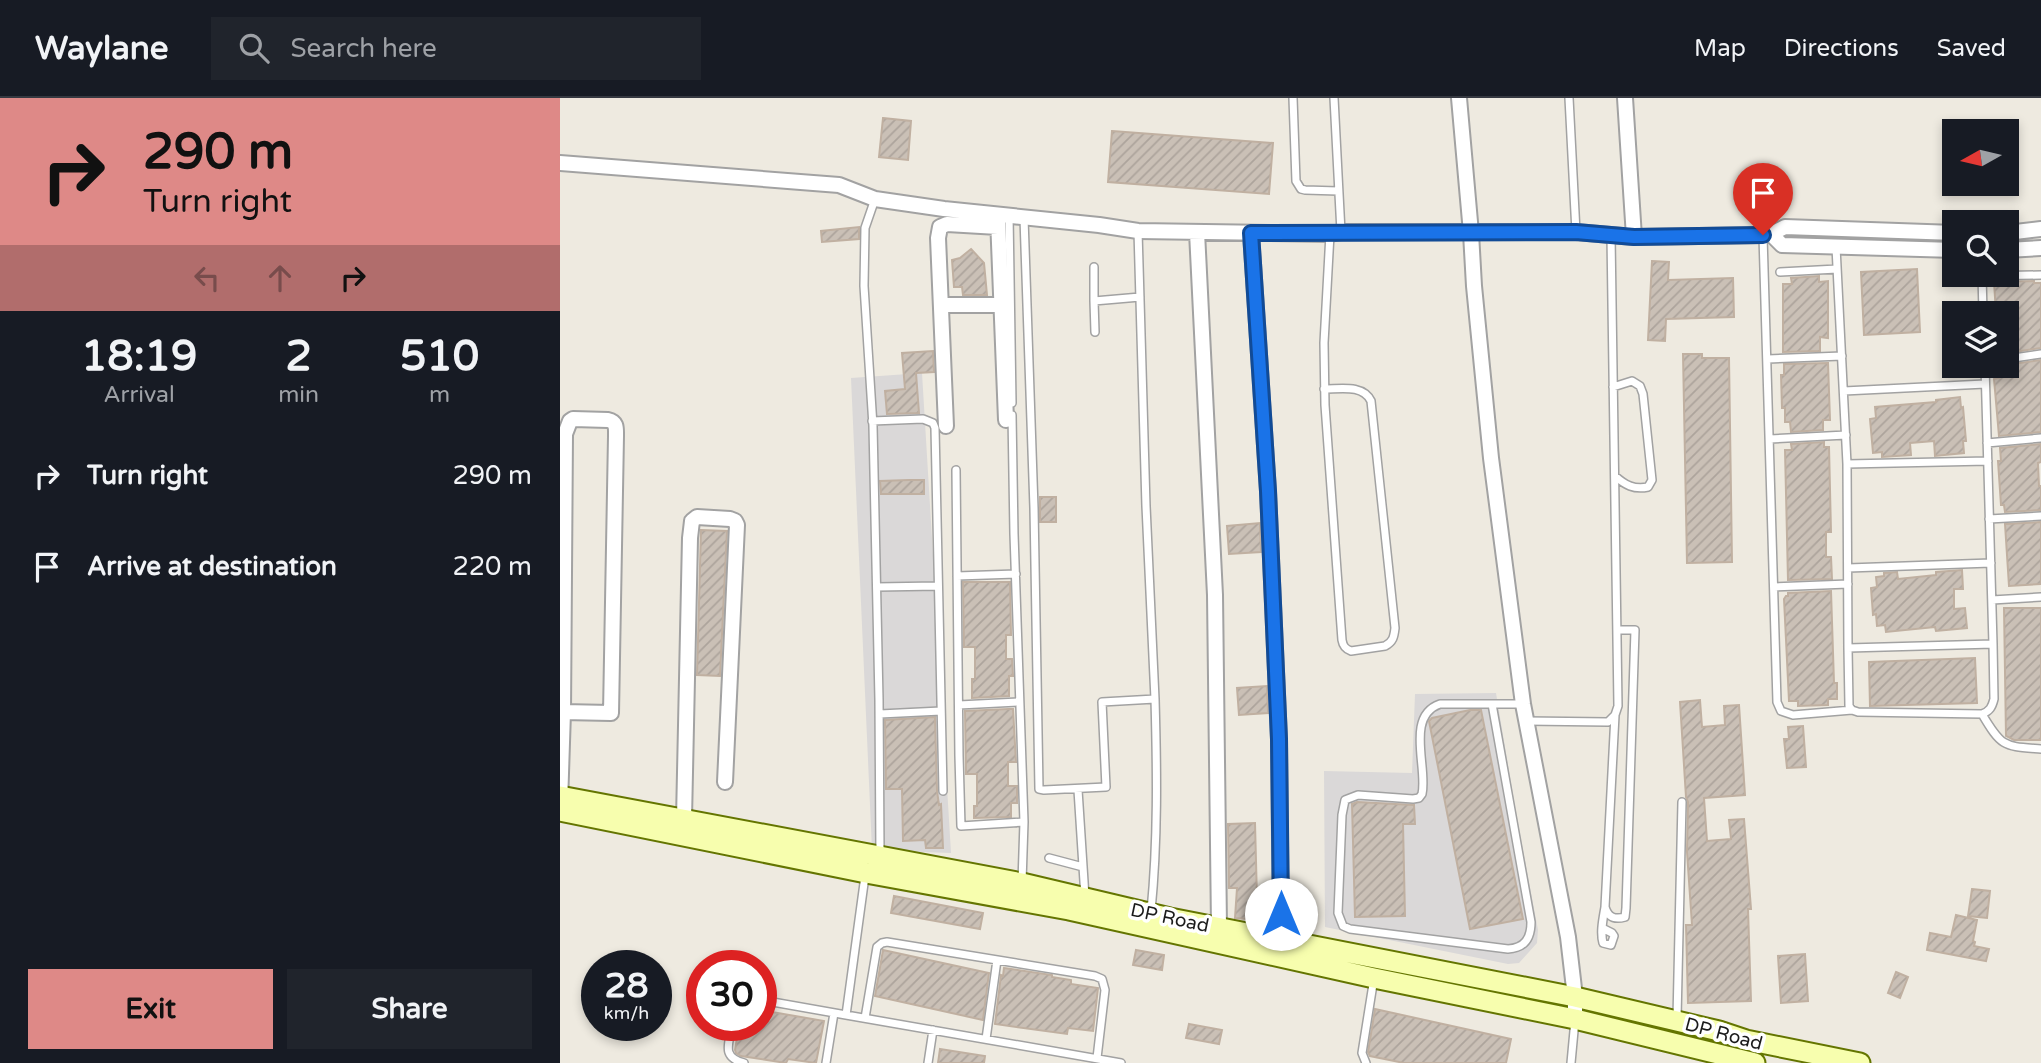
<!DOCTYPE html>
<html lang="en">
<head>
<meta charset="utf-8">
<style>
  :root { --surface:#171b24; --page:#20242c; --text:#f1f3f6; --muted:#9ea1a6; --line:#363941; --accent:#de8987 }
  body { margin:0; font-family:"Varela Round",sans-serif; background:var(--page); color:var(--text); height:100vh; display:flex; flex-direction:column; font-size:26px; white-space:nowrap }
  * { box-sizing:border-box; margin:0 }
  p { font-size:23px; color:var(--muted) }
  .icon { flex:none; width:38px; height:38px; fill:none; stroke:currentColor; stroke-width:2; stroke-linecap:round; stroke-linejoin:round }
  .map { position:relative; flex:1; overflow:hidden }
  .drawer { display:flex; flex-direction:column; background:var(--surface); width:560px }
  .drawer>* { flex:none }
  .guide { background:#de8987; color:#111; overflow:hidden }
  .needle { width:46px; rotate:262deg }
  .tools { position:absolute; left:1382px; top:21px; display:grid; gap:14px }
  .tools a { display:grid; place-items:center; width:77px; height:77px; border-radius:0px; background:var(--surface); box-shadow:0 4px 10px #0003; font-size:35px }
  .speed { position:absolute; left:21px; top:852px; display:flex; gap:14px; font-size:35px; font-weight:700; text-align:center }
  .speed>* { display:grid; place-content:center; width:91px; height:91px; border-radius:50%; background:var(--surface); box-shadow:0 4px 10px #0003; line-height:1 }
  .speed small { font-size:18px; font-weight:400 }
  .speed .limit { border:10px solid #d22; background:#fff; color:#111 }
  .pin { position:absolute; display:grid; place-items:center; width:60px; height:60px; color:#fff; margin:-72px -30px; border-radius:50% 50% 50% 0; rotate:-45deg; box-shadow:0 0 7px #0007 }
  .pin .icon { rotate:45deg }
  .me { position:absolute; width:77px; margin:-38px; rotate:0deg; stroke-linejoin:round; filter:drop-shadow(0 0 5px #0008) }
  .turn { display:flex; align-items:center; gap:24px; height:147px; padding:0 28px; font-size:32px }
  .turn .icon { width:91px; height:91px; stroke-width:2.5 }
  .turn b { display:block; font-size:49px; line-height:60px }
  .lanes { display:flex; align-items:center; height:66px; padding:0 28px; background:#0003; justify-content:center; gap:35px; direction:ltr }
  .lanes .off { opacity:.35 }
  .eta { display:flex; justify-content:space-evenly; align-items:center; height:119px; text-align:center }
  .eta b { font-size:42px; font-weight:800; line-height:49px }
  .cta { display:flex; gap:14px; margin-top:auto; padding:14px 28px }
  .cta a { flex:1; height:80px; border-radius:0px; background:var(--accent); color:#111; font-size:28px; font-weight:800; line-height:80px; text-align:center }
  .cta a+a { background:var(--page); color:var(--text) }
  ul { padding:0; list-style:none }
  li { display:flex; align-items:center; gap:21px; height:91px; padding:0 28px }
  li div { flex:1 }
  li b { display:block; font-size:26px }
  li em { font-style:normal }
  header { display:flex; align-items:center; gap:42px; box-sizing:border-box; height:98px; padding:0 35px; background:var(--surface); border-bottom:2px solid var(--line) }
  header strong { font-size:33px }
  nav { display:flex; gap:38px; margin-inline-start:auto; font-size:24px }
  .search { width:490px; height:63px; background:var(--page); display:flex; align-items:center; gap:18px; box-sizing:border-box; padding:0 24px; border-radius:0px; color:var(--muted); font-size:26px }
  main { display:flex; flex:1; min-height:0 }
  .map>svg:first-child { display:block }
</style>
</head>
<body>
<header>
<strong>Waylane</strong>
<div class="search"><svg class="icon" aria-label="search" viewBox="0 0 24 24"><circle cx="10" cy="10" r="6"/><path d="M15 15l6 6"/></svg>Search here</div>
<nav><a>Map</a><a>Directions</a><a>Saved</a></nav>
</header>
<main>
<section class="drawer">
<div class="guide">
<div class="turn"><svg class="icon" aria-label="right" viewBox="0 0 24 24"><path d="M7 20v-9h11M14 6l5 5-5 5"/></svg><div><b>290 m</b>Turn right</div></div>
<div class="lanes"><svg class="icon off" aria-label="left" viewBox="0 0 24 24"><path d="M17 20v-9H6M10 6l-5 5 5 5"/></svg><svg class="icon off" aria-label="ahead" viewBox="0 0 24 24"><path d="M12 20V5M6 11l6-6 6 6"/></svg><svg class="icon" aria-label="right" viewBox="0 0 24 24"><path d="M7 20v-9h11M14 6l5 5-5 5"/></svg></div>
</div>
<div class="eta">
<div><b>18:19</b><p>Arrival</p></div>
<div><b>2</b><p>min</p></div>
<div><b>510</b><p>m</p></div>
</div>
<ul>
<li><svg class="icon" aria-label="right" viewBox="0 0 24 24"><path d="M7 20v-9h11M14 6l5 5-5 5"/></svg><div><b>Turn right</b></div><em>290 m</em></li>
<li><svg class="icon" aria-label="arrive" viewBox="0 0 24 24"><path d="M6 21V4h12l-3 4 3 4H6"/></svg><div><b>Arrive at destination</b></div><em>220 m</em></li>
</ul>
<div class="cta"><a>Exit</a><a>Share</a></div>
</section>
<div class="map">
<svg width="1481" height="965" viewBox="0 0 1481 965">
  <defs>
    <pattern id="building-hatch" width="6" height="6" patternUnits="userSpaceOnUse" patternTransform="scale(1.75)"><rect width="6" height="6" fill="#cac0b6"/><path d="M-1 1l2-2M0 6l6-6M5 7l2-2" fill="none" stroke="#ada49c"/></pattern>
  </defs>
  <rect width="100%" height="100%" fill="#eeeae0"/>
  <path fill="#dad8d8" d="M 362,275 L 391,755 L 312,752 L 291,280 Z
    M 936,595 L 956,715 L 978,832 L 977,845 L 959,865 L 948,866 L 765,829 L 764,673 L 852,675 L 855,596 Z"/>
  <path fill="url(#building-hatch)" stroke="#c0b0a1" stroke-width="2" d="M 323,20 L 351,23 L 348,62 L 319,59 Z
    M 552,33 L 713,45 L 709,96 L 548,84 Z
    M 299,129 L 299,141 L 262,144 L 261,133 Z
    M 411,151 L 424,165 L 427,197 L 403,197 L 402,189 L 394,189 L 392,162 L 400,160 Z
    M 1092,163 L 1109,164 L 1108,182 L 1173,180 L 1174,219 L 1106,221 L 1105,243 L 1088,242 Z
    M 1357,171 L 1360,234 L 1304,237 L 1301,174 Z
    M 1259,178 L 1259,184 L 1268,183 L 1268,240 L 1260,239 L 1260,253 L 1223,254 L 1223,186 L 1232,186 L 1231,180 Z
    M 1474,183 L 1474,185 L 1481,185 L 1481,250 L 1447,255 L 1447,215 L 1436,215 L 1434,184 Z
    M 373,253 L 374,274 L 356,275 L 359,315 L 327,316 L 325,293 L 345,291 L 342,255 Z
    M 1123,256 L 1142,256 L 1142,260 L 1169,260 L 1172,464 L 1127,465 Z
    M 1481,262 L 1481,334 L 1439,338 L 1434,281 L 1439,280 L 1438,268 Z
    M 1268,265 L 1270,322 L 1263,322 L 1263,332 L 1231,334 L 1230,324 L 1225,324 L 1225,310 L 1222,310 L 1221,277 L 1224,277 L 1224,266 Z
    M 1400,299 L 1401,310 L 1403,309 L 1406,343 L 1403,343 L 1404,355 L 1375,358 L 1374,343 L 1350,345 L 1351,357 L 1322,359 L 1322,354 L 1313,355 L 1310,321 L 1316,320 L 1315,309 L 1376,304 L 1376,302 Z
    M 1264,344 L 1264,349 L 1269,349 L 1271,434 L 1266,434 L 1266,459 L 1271,459 L 1272,481 L 1228,482 L 1225,352 L 1232,352 L 1231,346 Z
    M 1481,346 L 1481,364 L 1478,365 L 1479,388 L 1481,388 L 1481,412 L 1445,414 L 1444,407 L 1441,407 L 1438,363 L 1441,363 L 1440,350 Z
    M 349,382 L 364,382 L 364,396 L 321,396 L 320,383 Z
    M 480,399 L 496,399 L 496,424 L 480,424 Z
    M 1481,424 L 1481,486 L 1449,488 L 1445,426 Z
    M 700,425 L 701,454 L 669,456 L 667,428 Z
    M 141,432 L 167,433 L 160,578 L 137,577 Z
    M 1402,472 L 1403,491 L 1394,491 L 1394,511 L 1405,510 L 1407,530 L 1376,533 L 1375,529 L 1326,534 L 1325,527 L 1317,528 L 1316,516 L 1313,517 L 1311,490 L 1317,489 L 1316,479 L 1324,478 L 1324,475 L 1337,474 L 1338,481 L 1376,477 L 1376,474 Z
    M 403,484 L 450,484 L 451,537 L 446,537 L 446,561 L 452,561 L 453,578 L 449,578 L 449,598 L 412,600 L 412,581 L 415,581 L 415,549 L 404,549 Z
    M 1271,493 L 1274,585 L 1277,585 L 1277,601 L 1268,601 L 1268,607 L 1238,608 L 1238,603 L 1229,603 L 1224,501 L 1226,498 L 1228,498 L 1228,495 Z
    M 1444,510 L 1481,510 L 1481,642 L 1454,642 L 1446,638 Z
    M 1415,560 L 1417,605 L 1310,608 L 1309,564 Z
    M 707,588 L 708,615 L 679,617 L 677,590 Z
    M 1140,602 L 1142,629 L 1165,627 L 1164,608 L 1179,607 L 1185,697 L 1144,700 L 1147,743 L 1171,741 L 1169,722 L 1184,721 L 1191,811 L 1188,811 L 1191,903 L 1128,905 L 1126,827 L 1132,827 L 1127,754 L 1128,704 L 1126,699 L 1120,604 Z
    M 449,611 L 453,611 L 456,664 L 448,664 L 448,688 L 457,688 L 457,705 L 451,705 L 451,719 L 414,720 L 414,708 L 417,708 L 417,676 L 406,676 L 405,613 Z
    M 910,612 L 921,612 L 963,821 L 910,831 L 869,623 L 872,620 Z
    M 375,619 L 377,693 L 379,707 L 381,706 L 383,750 L 366,750 L 365,742 L 343,743 L 342,691 L 326,691 L 325,622 Z
    M 1243,628 L 1246,669 L 1227,670 L 1224,641 L 1229,641 L 1228,629 Z
    M 797,704 L 854,707 L 855,726 L 843,726 L 845,818 L 795,819 L 792,706 Z
    M 695,725 L 697,801 L 700,802 L 699,822 L 675,820 L 677,790 L 669,790 L 668,726 Z
    M 1412,791 L 1430,793 L 1427,820 L 1408,818 Z
    M 334,798 L 423,815 L 420,831 L 331,815 Z
    M 1396,817 L 1417,822 L 1413,843 L 1415,844 L 1414,848 L 1429,851 L 1426,863 L 1367,852 L 1370,835 L 1391,839 Z
    M 323,852 L 429,875 L 423,922 L 315,898 Z
    M 576,852 L 604,857 L 602,872 L 573,867 Z
    M 1245,856 L 1248,903 L 1221,905 L 1218,858 Z
    M 444,870 L 492,877 L 492,879 L 511,882 L 511,886 L 538,890 L 533,933 L 508,930 L 507,936 L 435,926 L 441,877 L 443,878 Z
    M 1336,874 L 1348,879 L 1340,900 L 1328,895 Z
    M 815,911 L 951,941 L 946,965 L 844,965 L 810,958 L 808,954 Z
    M 201,912 L 264,923 L 256,965 L 228,961 L 226,965 L 181,958 L 176,955 L 175,952 L 179,928 L 201,928 Z
    M 629,926 L 662,932 L 659,946 L 626,940 Z
    M 380,951 L 425,958 L 424,965 L 378,965 Z"/>
  <g fill="none" stroke-linecap="round" stroke-linejoin="round">
    <g stroke="#a2a2a2" stroke-width="10">
      <path id="lane" d="M 733,0 L 736,83 L 741,91 L 745,92 L 778,93
        M 774,0 L 781,134
        M 1009,0 L 1016,134
        M 315,101 L 305,130 L 304,188 L 313,328 L 319,602 L 320,756
        M 449,117 L 452,305
        M 464,120 L 474,410 L 479,691 L 484,692 L 546,689 L 542,604 L 595,601 L 586,408 L 578,133
        M 1203,138 L 1217,604 L 1221,613 L 1233,617 L 1292,612
        M 1276,149 L 1287,366 L 1288,550 L 1433,546 L 1425,268
        M 534,169 L 534,203
        M 1220,174 L 1277,171
        M 1422,177 L 1423,215
        M 1422,178 L 1481,177
        M 535,234 L 534,203 L 580,199
        M 1208,261 L 1282,258
        M 1447,261 L 1481,256
        M 1053,289 L 1072,283 L 1080,288 L 1083,296 L 1092,382 L 1088,389 C 1074,392 1065,387 1055,378
        M 764,291 C 780,291 803,286 811,303 L 835,530 C 834,539 833,544 825,548 L 791,553 C 785,551 783,548 782,542 L 765,307 L 764,245 L 770,136
        M 1284,293 L 1425,286
        M 452,317 L 454,436 L 464,724 L 462,784
        M 312,323 L 363,321 L 373,325 L 375,330 L 383,693
        M 1210,341 L 1286,337
        M 1427,345 L 1481,340
        M 1287,366 L 1428,363
        M 396,372 L 399,658 L 401,728 L 464,724
        M 1429,421 L 1481,418
        M 1288,470 L 1431,465
        M 397,478 L 456,476
        M 317,489 L 378,488
        M 1214,489 L 1288,486
        M 1432,502 L 1481,499
        M 1288,550 L 1289,608 L 1292,612 L 1298,614 L 1422,616 C 1430,613 1432,609 1434,601 L 1433,546
        M 932,606 L 971,824 C 971,840 965,850 948,851 L 790,831 L 783,828 L 778,815 L 782,717 L 785,702 L 798,697 L 853,701 L 859,700 L 862,696 C 868,670 845,618 880,606 L 963,606
        M 399,607 L 459,604
        M 320,616 L 381,613
        M 1422,616 C 1442,650 1444,648 1481,651
        M 1055,617 L 1045,809 C 1048,819 1054,822 1065,819 L 1066,810 L 1075,532 L 1057,532
        M 966,623 L 1048,624 L 1055,617 L 1058,608 L 1051,138
        M 518,692 L 525,799
        M 489,760 L 523,769
        M 305,778 L 286,917 L 561,965
        M 591,813 C 598,742 597,672 595,601
        M 1042,830 L 1052,835 L 1054,838 L 1051,847 L 1043,845 C 1040,834 1043,821 1045,809
        M 201,902 L 286,917
        M 305,920 L 317,849 L 322,845 L 327,844 L 535,878 L 542,881 L 545,892 L 537,960
        M 1117,920 L 1122,704
        M 172,928 C 169,946 161,959 184,965
        M 426,941 L 437,862
        M 266,965 L 274,915
        M 368,965 L 373,932
        M 806,965 L 802,955 L 814,880
        M 1011,965 L 1015,922"/>
    </g>
    <g stroke="#a2a2a2" stroke-width="18">
      <path id="street" d="M 899,0 L 911,135 L 914,188 L 931,360 L 963,606 L 1008,839 L 1015,899 L 1015,921
        M 1065,0 L 1074,139
        M 0,65 L 279,87 L 315,101 L 384,111 L 539,127 L 578,133 L 770,136 L 781,134 L 1016,134 L 1074,139 L 1203,137 L 1211,136 L 1225,129 L 1395,135
        M 438,120 L 446,322
        M 637,134 L 655,497 L 659,829
        M 691,135 L 708,393 L 719,641 L 721,841
        M 1447,135 L 1481,131
        M 1211,136 L 1222,147 L 1395,152
        M 1447,152 L 1481,150
        M 381,207 L 442,207
        M 386,328 L 378,140 L 380,129 L 387,126 L 438,129
        M 0,706 L 3,614 L 5,336 L 10,323 L 13,321 L 48,322 C 57,324 56,330 56,338 L 51,615 L 3,614
        M 124,721 L 130,440 L 132,423 L 137,419 L 170,421 L 175,423 L 177,427 L 165,684"/>
    </g>
    <g stroke="#647500" stroke-width="23">
      <path id="secondary" d="M 0,698 L 462,785 L 610,820 L 1015,899 L 1159,933 L 1186,942 L 1300,965
        M 0,713 L 306,775 L 509,812 L 814,880 L 1015,921 L 1195,965"/>
    </g>
    <use href="#lane" stroke="#fff" stroke-width="7"/>
    <use href="#street" stroke="#fff" stroke-width="14"/>
    <use href="#secondary" stroke="#f7feae" stroke-width="19"/>
  </g>
  <g fill="none" stroke-linecap="round" stroke-linejoin="round">
    <g stroke="#114b97" stroke-width="18">
      <path id="route" d="M 721,816 L 719,641 L 708,393 L 691,135 L 1016,134 L 1074,139 L 1203,137"/>
    </g>
    <use href="#route" stroke="#1a73e8" stroke-width="12"/>
  </g>
  <g text-anchor="middle" stroke-width="7" stroke-linejoin="round" paint-order="stroke">
    <g font-size="19" fill="#1b1b1b" stroke="#fff">
      <text transform="translate(610 819) rotate(12)" y="7">DP Road</text>
      <text transform="translate(1164 935) rotate(15)" y="7">DP Road</text>
    </g>
  </g>
</svg>
<div class="tools">
<a><svg class="needle" viewBox="-14 -14 28 28"><path d="M0-13l5 13h-10z" fill="#e53935"/><path d="M0 13l5-13h-10z" fill="#9ea1a6"/></svg></a>
<a><svg class="icon" aria-label="search" viewBox="0 0 24 24"><circle cx="10" cy="10" r="6"/><path d="M15 15l6 6"/></svg></a>
<a><svg class="icon" aria-label="layers" viewBox="0 0 24 24"><path d="M12 4l9 5-9 5-9-5zM3 14l9 5 9-5"/></svg></a>
</div>
<div class="speed"><div>28<small>km/h</small></div><div class="limit">30</div></div>
<div class="pin" style="left:1203px;top:137px;background:#d93025"><svg class="icon" aria-label="arrive" viewBox="0 0 24 24"><path d="M6 21V4h12l-3 4 3 4H6"/></svg></div>
<svg class="me" style="left:721px;top:816px" viewBox="-20 -20 40 40"><circle r="19" fill="#fff"/><path d="M0-13L10 11 0 6-10 11z" fill="#1a73e8"/></svg>
</div>
</main>
</body>
</html>
